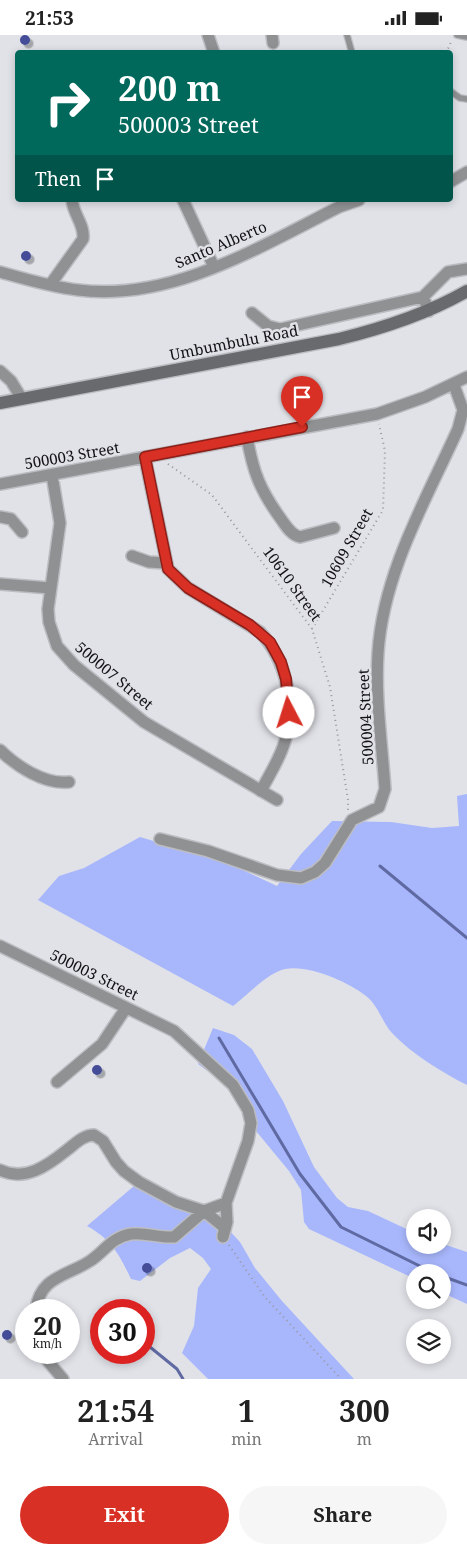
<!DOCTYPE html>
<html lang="en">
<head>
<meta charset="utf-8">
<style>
  :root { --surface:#fff; --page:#f6f6f6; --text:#222; --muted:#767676; --accent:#d93025 }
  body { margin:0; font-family:"Noto Serif",serif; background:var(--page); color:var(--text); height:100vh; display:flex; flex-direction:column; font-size:19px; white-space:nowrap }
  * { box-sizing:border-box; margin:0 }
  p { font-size:16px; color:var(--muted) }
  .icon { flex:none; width:28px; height:28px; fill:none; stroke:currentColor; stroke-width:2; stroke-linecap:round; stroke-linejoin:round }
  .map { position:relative; height:1344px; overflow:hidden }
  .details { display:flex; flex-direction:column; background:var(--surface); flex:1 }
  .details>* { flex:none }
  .banner { position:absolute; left:15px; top:15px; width:438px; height:152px; border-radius:5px; box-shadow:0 2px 8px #0003; background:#00695c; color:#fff; overflow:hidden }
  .buttons { position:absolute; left:406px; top:1174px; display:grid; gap:10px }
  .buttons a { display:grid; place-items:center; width:45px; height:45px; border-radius:50%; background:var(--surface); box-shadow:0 2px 8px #0003; font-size:25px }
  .speed { position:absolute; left:15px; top:1264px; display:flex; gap:10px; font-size:25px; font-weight:700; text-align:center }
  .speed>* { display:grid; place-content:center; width:65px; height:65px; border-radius:50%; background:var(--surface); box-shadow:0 2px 8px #0003; line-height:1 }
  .speed small { font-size:12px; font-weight:400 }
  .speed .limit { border:8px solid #d22; background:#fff; color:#111 }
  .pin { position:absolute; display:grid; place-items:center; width:42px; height:42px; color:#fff; margin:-51px -21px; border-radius:50% 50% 50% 0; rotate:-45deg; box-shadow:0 0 5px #0007 }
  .pin .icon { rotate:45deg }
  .me { position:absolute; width:55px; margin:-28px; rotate:355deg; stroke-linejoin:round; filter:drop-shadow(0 0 4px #0008) }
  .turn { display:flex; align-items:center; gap:18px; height:105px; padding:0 20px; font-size:22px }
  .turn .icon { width:65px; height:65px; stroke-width:2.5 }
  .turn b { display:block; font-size:35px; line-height:42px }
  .then { display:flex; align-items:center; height:48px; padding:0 20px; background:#0003; gap:10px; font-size:19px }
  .eta { display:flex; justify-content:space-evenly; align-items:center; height:85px; text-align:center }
  .eta b { font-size:30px; font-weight:700; line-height:35px }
  .action { display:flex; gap:10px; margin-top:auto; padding:10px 20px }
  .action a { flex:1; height:58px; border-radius:30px; background:var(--accent); color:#fff; font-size:20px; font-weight:700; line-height:58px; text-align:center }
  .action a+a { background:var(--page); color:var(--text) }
  .status { display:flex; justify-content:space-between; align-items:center; height:35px; padding:0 25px; background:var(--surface); direction:ltr }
  .status svg { height:14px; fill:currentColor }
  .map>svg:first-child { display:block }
</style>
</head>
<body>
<div class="status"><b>21:53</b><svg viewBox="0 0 49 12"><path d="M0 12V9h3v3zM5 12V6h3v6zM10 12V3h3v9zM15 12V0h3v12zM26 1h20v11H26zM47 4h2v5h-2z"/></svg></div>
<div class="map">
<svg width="467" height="1344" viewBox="0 0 467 1344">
  <defs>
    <filter id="shadow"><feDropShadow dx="3.5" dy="3.5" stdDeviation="0" flood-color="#0004"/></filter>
  </defs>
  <rect width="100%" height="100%" fill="#e1e2e8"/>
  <path fill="#a8b7fc" d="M 467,759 L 467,1050 C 441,1037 412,1019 392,998 C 382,987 378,970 366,961 C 349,947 308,929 285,934 C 269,937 246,961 233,971 L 38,865 L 59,841 L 84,833 L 140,802 L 228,828 L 277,851 L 301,819 L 332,786 L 391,787 L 432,793 L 459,791 L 457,761 Z
    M 213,993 L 234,1000 L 252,1014 L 283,1066 L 314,1132 L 337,1163 L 348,1172 L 368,1176 L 415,1198 L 415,1210 L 443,1209 L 467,1217 L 467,1269 L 443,1258 L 442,1238 L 415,1238 L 415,1244 L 309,1194 L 304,1187 L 301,1155 L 289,1136 L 256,1096 L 232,1054 L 198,1029 Z
    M 141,1145 L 214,1179 L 240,1207 L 255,1233 L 282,1266 L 354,1344 L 208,1344 L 182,1318 L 194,1291 L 198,1253 L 211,1234 L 203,1223 L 190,1213 L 170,1223 L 140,1246 L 131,1244 C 119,1219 112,1205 87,1191 Z"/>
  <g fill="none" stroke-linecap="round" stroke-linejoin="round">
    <path stroke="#5f69a2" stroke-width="3" d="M 380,831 L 467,903
      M 219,1003 L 300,1139 L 341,1192 L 434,1238
      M 442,1241 L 467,1250
      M 133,1271 L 135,1275
      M 144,1296 L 150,1312 L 177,1334 L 183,1344"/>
  </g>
  <path fill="#444e98" filter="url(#shadow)" d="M20 5a5 5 0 1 1 10 0a5 5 0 1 1-10 0Z
    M21 221a5 5 0 1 1 10 0a5 5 0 1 1-10 0Z
    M92 1035a5 5 0 1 1 10 0a5 5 0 1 1-10 0Z
    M142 1233a5 5 0 1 1 10 0a5 5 0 1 1-10 0Z
    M2 1300a5 5 0 1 1 10 0a5 5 0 1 1-10 0Z"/>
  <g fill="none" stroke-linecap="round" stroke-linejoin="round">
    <g stroke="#bcbdc2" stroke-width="8">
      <path id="lane" d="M 347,0 L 352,18
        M 457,0 L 467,2
        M 450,56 L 460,63 L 467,64"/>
    </g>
    <g stroke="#bcbdc2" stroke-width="14">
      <path id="street" d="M 208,0 L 214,18
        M 272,0 L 273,8
        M 450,147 L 467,137
        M 183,165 L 214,232
        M 0,237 C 25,244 51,252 78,255 C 171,267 259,212 339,172 L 359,165
        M 50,250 L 83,204 C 85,190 73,179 72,165
        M 423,262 L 448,237 L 467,234
        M 252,278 L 268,291 L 280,294 L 423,262 L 429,276
        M 0,336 L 11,346 L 22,364
        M 247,402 C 253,437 260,455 281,484 C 286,491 291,500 300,502 L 334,493
        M 145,423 L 168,534 L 188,553 L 260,597 C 286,625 296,669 285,706 C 280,724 269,740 261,756
        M 52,440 L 60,488 L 48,574 L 49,587 L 57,611 L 74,630 L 144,687 L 277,765
        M 0,449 L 377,379 L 425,362 L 467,342
        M 0,482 L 11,484 L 22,497
        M 132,521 L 149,527 L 165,528
        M 0,549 L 50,553
        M 0,715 C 16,731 45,750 69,747
        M 160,804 L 208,816 L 277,840 L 301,843 L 315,837 L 325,828 L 352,785 L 379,772 L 385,754 C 382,709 375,662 378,618 C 383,538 426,465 458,394 L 463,375 L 454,350
        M 0,911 L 174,996 L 233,1050 L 248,1075 L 251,1088 L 248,1106 L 226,1168 L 227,1187 L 223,1202
        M 57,1047 L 102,1009 L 126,973
        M 0,1135 C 25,1147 47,1131 67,1115 C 75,1109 83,1100 94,1100 L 103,1106 L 116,1127 L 124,1136 L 139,1147 L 176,1167 L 204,1176 L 225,1193 L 223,1200
        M 36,1275 C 39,1242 67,1241 90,1226 C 104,1217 112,1202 131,1199 C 145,1197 159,1203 174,1202 L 204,1176 L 226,1168
        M 41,1318 L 63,1344"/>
    </g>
    <g stroke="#bcbdc2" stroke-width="15">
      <path id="secondary" d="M 0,368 L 339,304 C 384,293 427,279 467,256"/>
    </g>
    <path stroke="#97979c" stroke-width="2" stroke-dasharray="1 4" stroke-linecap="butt" d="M 446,18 L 452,5
      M 168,429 L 212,460 L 312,594 L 330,652 L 348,765 L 348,776
      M 312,594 L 383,475 L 385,416 L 379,389
      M 229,1210 L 264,1261 L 341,1344"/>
    <use href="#lane" stroke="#909193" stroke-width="5.5"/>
    <use href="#street" stroke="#909193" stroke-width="11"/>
    <use href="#secondary" stroke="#696a6e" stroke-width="12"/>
  </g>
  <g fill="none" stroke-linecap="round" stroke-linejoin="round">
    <g stroke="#8d1f18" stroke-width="12">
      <path id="route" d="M 289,678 L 286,644 L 281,627 L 270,607 L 250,590 L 188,553 L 168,534 L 145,422 L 302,392"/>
    </g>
    <use href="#route" stroke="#d93025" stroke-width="9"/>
  </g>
  <g text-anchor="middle" stroke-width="5" stroke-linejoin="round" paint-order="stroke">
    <g font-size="15" fill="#131315" stroke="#e1e2e8">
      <text transform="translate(221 210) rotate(-23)" y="5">Santo Alberto</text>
      <text transform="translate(234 308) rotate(-11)" y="5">Umbumbulu Road</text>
      <text transform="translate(72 421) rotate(-10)" y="5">500003 Street</text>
      <text transform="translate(347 513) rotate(-60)" y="5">10609 Street</text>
      <text transform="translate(292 549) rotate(54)" y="5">10610 Street</text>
      <text transform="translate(114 641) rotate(40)" y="5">500007 Street</text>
      <text transform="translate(366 682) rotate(-93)" y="5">500004 Street</text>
      <text transform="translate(94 940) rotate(26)" y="5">500003 Street</text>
    </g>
  </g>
</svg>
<div class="buttons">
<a><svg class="icon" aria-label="sound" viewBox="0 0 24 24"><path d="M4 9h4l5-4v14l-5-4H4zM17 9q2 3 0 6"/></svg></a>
<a><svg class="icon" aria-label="search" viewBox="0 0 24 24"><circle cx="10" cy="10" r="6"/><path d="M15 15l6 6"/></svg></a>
<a><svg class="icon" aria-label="layers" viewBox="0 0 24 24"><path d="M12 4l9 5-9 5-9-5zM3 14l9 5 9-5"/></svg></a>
</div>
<div class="speed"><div>20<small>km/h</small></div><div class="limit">30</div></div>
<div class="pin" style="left:302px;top:392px;background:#d93025"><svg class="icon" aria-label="arrive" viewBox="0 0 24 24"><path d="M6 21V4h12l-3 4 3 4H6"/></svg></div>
<svg class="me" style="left:289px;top:678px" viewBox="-20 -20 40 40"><circle r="19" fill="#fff"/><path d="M0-13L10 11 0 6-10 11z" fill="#d93025"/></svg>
<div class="banner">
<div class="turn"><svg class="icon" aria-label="right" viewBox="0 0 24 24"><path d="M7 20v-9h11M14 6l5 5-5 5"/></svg><div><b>200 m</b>500003 Street</div></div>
<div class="then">Then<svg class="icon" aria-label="arrive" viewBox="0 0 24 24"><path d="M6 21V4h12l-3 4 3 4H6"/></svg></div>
</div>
</div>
<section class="details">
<div class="eta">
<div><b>21:54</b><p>Arrival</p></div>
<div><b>1</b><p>min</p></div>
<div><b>300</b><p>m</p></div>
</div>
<div class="action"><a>Exit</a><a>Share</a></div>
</section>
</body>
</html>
